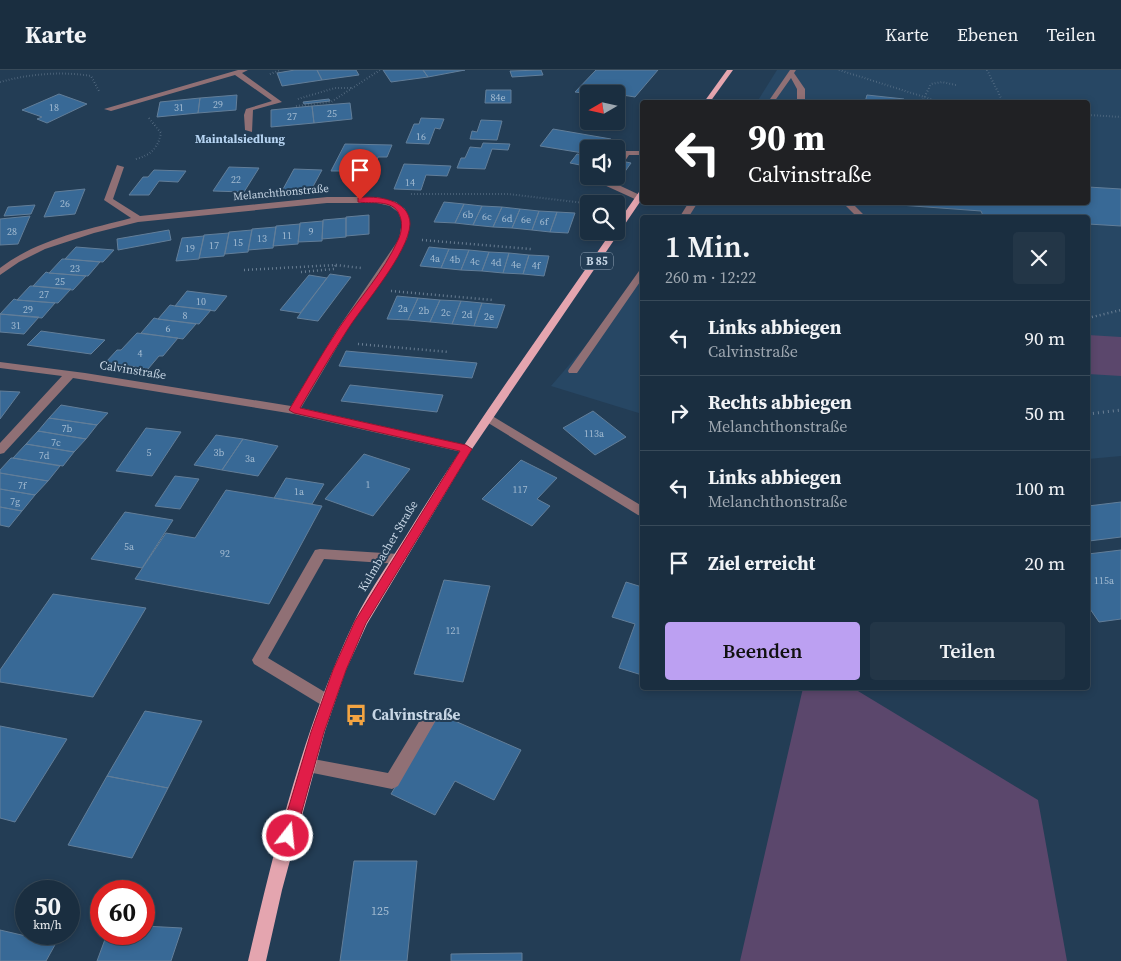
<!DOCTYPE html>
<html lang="de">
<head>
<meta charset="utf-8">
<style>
  :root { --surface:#1a2e40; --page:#233647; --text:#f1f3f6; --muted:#9fa8b1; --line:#384a59; --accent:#bca0f2 }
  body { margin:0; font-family:"Source Serif 4",serif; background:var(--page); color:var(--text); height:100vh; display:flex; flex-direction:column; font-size:19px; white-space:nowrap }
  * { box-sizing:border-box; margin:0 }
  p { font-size:16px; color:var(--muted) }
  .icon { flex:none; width:28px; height:28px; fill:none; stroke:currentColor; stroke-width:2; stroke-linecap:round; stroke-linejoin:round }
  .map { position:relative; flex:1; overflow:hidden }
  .side { position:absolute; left:640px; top:145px; width:450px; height:475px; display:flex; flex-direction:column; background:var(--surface); border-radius:5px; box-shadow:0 2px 8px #0003,0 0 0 1px var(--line) }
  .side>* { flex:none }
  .hud { position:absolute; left:640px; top:30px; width:450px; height:105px; border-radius:5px; box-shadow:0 2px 8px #0003,0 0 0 1px var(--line); background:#202124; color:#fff; overflow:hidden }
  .needle { width:32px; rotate:261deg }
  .controls { position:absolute; left:580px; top:15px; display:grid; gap:10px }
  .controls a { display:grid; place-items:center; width:45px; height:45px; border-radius:5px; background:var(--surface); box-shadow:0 2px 8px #0003,0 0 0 1px var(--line); font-size:25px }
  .speed { position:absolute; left:15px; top:810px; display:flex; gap:10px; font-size:25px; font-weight:700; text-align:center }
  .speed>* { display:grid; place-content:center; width:65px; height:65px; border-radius:50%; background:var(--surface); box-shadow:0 2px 8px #0003,0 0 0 1px var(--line); line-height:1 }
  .speed small { font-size:12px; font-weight:400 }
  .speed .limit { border:8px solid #d22; background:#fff; color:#111 }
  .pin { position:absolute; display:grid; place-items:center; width:42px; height:42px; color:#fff; margin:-51px -21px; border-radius:50% 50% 50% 0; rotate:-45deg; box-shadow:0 0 5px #0007 }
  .pin .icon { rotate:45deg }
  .me { position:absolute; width:55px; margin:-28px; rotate:16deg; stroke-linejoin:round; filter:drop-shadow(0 0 4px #0008) }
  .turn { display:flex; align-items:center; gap:18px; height:105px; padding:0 25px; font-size:22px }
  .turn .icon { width:65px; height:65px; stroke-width:2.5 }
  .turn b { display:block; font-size:35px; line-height:42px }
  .round { display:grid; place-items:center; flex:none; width:52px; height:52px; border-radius:5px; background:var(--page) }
  .summary { display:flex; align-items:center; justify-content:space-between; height:85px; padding:0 25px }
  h1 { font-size:30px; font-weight:600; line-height:38px }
  .action { display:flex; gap:10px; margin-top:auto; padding:10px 25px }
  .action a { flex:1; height:58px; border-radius:5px; background:var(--accent); color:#111; font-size:20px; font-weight:600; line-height:58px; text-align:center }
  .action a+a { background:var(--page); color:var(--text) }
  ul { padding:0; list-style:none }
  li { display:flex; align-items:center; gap:15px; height:75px; padding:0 25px; border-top:1px solid var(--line) }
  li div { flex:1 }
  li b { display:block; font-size:19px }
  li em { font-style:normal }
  header { display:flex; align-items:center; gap:30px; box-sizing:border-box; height:70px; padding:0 25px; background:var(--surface); border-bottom:1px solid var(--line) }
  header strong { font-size:24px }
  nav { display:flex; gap:28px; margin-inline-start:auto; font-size:18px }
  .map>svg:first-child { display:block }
</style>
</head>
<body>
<header>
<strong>Karte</strong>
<nav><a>Karte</a><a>Ebenen</a><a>Teilen</a></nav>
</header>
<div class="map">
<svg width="1121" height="891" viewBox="0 0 1121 891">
  <rect width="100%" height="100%" fill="#233d55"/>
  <path fill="#274764" d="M 777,0 L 1121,0 L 1121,386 L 1088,389 L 1088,148 L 681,148 L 691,132 L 1088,132 L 1088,32 L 757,32 Z
    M 642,200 L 642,344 L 551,316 L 600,259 Z"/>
  <path fill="#5b476c" d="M 1088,265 L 1121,267 L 1121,306 L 1088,304 Z
    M 803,618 L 853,618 L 1038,730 L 1067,891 L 740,891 Z"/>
  <path fill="#386996" stroke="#627e99" d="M 295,0 L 317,0 L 322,10 L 282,16 L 277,3 Z
    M 317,0 L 356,0 L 359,5 L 322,10 Z
    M 383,0 L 423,0 L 428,7 L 391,12 Z
    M 423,0 L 465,0 L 428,7 Z
    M 541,0 L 543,5 L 512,7 L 510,1 Z
    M 596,0 L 658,0 L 635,27 L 616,24 L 589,24 L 575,22 Z
    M 486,20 L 511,20 L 511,33 L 485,33 Z
    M 59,24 L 87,34 L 47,53 L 37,49 L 42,47 L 22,40 Z
    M 237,25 L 236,40 L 198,43 L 200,28 Z
    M 867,25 L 904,29 L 904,32 L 865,32 Z
    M 200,28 L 198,43 L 157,47 L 160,32 Z
    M 329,29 L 330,31 L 304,34 L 303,32 Z
    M 350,33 L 352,49 L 314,53 L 312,36 Z
    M 312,36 L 314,53 L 271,57 L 271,40 Z
    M 421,48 L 444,49 L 440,59 L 435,58 L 429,74 L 406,73 L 414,54 L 419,54 Z
    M 481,50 L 502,51 L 497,70 L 470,69 L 472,61 L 477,62 Z
    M 553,59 L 611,69 L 604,79 L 589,79 L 589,84 L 540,76 Z
    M 483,73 L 510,74 L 508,80 L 492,79 L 485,99 L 457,98 L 461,88 L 465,88 L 470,77 L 481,78 Z
    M 345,74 L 392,75 L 387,87 L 378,87 L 373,101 L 362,100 L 358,110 L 344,109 L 347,101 L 331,101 Z
    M 577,84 L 589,86 L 589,91 L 585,96 L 570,93 Z
    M 616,90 L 631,93 L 619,110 L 598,106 L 616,106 Z
    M 404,94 L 451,96 L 447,106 L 426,105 L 421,120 L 394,119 Z
    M 229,97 L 259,98 L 244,122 L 213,121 Z
    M 294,99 L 322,100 L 310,122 L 282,121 Z
    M 154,100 L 186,101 L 178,112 L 159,111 L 149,125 L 129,125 L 143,107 L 148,107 Z
    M 1088,117 L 1121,119 L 1121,156 L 1088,154 L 1088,148 L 984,148 L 981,141 L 859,132 L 1088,132 Z
    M 85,119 L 75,144 L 44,147 L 55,122 Z
    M 444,132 L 464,134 L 455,153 L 434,152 Z
    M 464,134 L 482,136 L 473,155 L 455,153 Z
    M 35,135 L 31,144 L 4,146 L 8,137 Z
    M 482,136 L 502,137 L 493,157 L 473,155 Z
    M 502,137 L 520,139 L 512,158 L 493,157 Z
    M 520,139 L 539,141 L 532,160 L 512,158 Z
    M 539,141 L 557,142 L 550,162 L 532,160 Z
    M 557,142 L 575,143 L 568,163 L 550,162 Z
    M 369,145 L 369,164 L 346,166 L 346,147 Z
    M 30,146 L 18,174 L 0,175 L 0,149 Z
    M 346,148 L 346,167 L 322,169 L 323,150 Z
    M 323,151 L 322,171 L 298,172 L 300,153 Z
    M 300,154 L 298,174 L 273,176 L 276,156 Z
    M 276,157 L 273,178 L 248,180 L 252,159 Z
    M 169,160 L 171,170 L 118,180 L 117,169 Z
    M 252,160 L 248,182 L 225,184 L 229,162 Z
    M 229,163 L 224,186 L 199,188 L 204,165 Z
    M 204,166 L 199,189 L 176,191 L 182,168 Z
    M 76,177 L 114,180 L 103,192 L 65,189 Z
    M 429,177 L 449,179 L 441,198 L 420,196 Z
    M 449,179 L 469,180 L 461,200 L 441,198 Z
    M 469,180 L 489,182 L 482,201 L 461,200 Z
    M 489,182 L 509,183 L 503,203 L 482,201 Z
    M 509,183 L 529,185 L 523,204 L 503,203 Z
    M 529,185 L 549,186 L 544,206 L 523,204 Z
    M 62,189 L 65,189 L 100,192 L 88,206 L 49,203 Z
    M 46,202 L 49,203 L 86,206 L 73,220 L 33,216 Z
    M 330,204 L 351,207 L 318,251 L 297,248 Z
    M 309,205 L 327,208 L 300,243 L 280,240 Z
    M 30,216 L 33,216 L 71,219 L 58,233 L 17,230 Z
    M 187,221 L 227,226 L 215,241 L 175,236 Z
    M 397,226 L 418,228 L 408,250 L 387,249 Z
    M 418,228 L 440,230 L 430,252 L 408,250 Z
    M 14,229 L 17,230 L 55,233 L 42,248 L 0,244 Z
    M 440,230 L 461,231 L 452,254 L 430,252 Z
    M 461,231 L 482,233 L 474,256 L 452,254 Z
    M 482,233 L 505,235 L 497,258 L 474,256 Z
    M 170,235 L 175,236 L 211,240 L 199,254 L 158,249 Z
    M 0,244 L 39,247 L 24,264 L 0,262 Z
    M 154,248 L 158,249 L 196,254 L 183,269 L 141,263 Z
    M 41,261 L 105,270 L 91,284 L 27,275 Z
    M 137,263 L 178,268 L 163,286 L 159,286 L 148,299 L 106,292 L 117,280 L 121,280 Z
    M 346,281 L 477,293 L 472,308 L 339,296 Z
    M 350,315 L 443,325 L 437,342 L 341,331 Z
    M 0,321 L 20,322 L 0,349 Z
    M 61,335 L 108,343 L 97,355 L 49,348 Z
    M 593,341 L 626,367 L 595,385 L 563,358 Z
    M 49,348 L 97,355 L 86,369 L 38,361 Z
    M 146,358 L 181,362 L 152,406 L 116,401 Z
    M 38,361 L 86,369 L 74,382 L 26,374 Z
    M 216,365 L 243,369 L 222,400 L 194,395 Z
    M 243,369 L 278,376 L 258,406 L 222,400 Z
    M 26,374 L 74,382 L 63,396 L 13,388 Z
    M 364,384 L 410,399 L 373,446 L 325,429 Z
    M 11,388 L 13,388 L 60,396 L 48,411 L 0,403 L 0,400 Z
    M 521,390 L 557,408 L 537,429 L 550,436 L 532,456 L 482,429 Z
    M 0,403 L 48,411 L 35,425 L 0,419 Z
    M 175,406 L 199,409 L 180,439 L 155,436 Z
    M 286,408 L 324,414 L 312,434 L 274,428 Z
    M 0,419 L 35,425 L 22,441 L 0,437 Z
    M 226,420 L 322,436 L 269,534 L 135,509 L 166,463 L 195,468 Z
    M 1121,432 L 1121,467 L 1089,471 L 1088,468 L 1088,436 Z
    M 0,437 L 22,441 L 9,457 L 0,455 Z
    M 125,442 L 173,450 L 142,498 L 91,489 Z
    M 1121,480 L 1121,549 L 1099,552 L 1088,536 L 1088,484 Z
    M 444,510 L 490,516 L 463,612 L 414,604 Z
    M 626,512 L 642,517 L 642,605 L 619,598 L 635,554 L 612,547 Z
    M 53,524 L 146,538 L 93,627 L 0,612 L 0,600 Z
    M 145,641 L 202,651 L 168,718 L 107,706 Z
    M 439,644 L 521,680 L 494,730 L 455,711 L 435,745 L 391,724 Z
    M 0,656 L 67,669 L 15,752 L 0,748 Z
    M 107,706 L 168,718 L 132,788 L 68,775 Z
    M 354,791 L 417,791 L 407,891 L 340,891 Z
    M 144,856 L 182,858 L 171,891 L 97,891 L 107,864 L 144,864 Z
    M 0,860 L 56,873 L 46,891 L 0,891 Z
    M 522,883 L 522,891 L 451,891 L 451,884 Z"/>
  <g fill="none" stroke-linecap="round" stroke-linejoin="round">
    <path stroke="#697e93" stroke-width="2" stroke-dasharray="0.5 2.5" stroke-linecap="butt" d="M 839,0 L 940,32
      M 987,0 L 1003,32
      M 270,4 L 281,0
      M 0,12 C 30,4 60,1 91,6 L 100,23
      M 298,29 L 335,18 L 353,18
      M 922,32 L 931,14 L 942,12 L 956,15
      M 296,36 L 331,32 L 380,0
      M 1088,45 L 1121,47
      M 136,89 C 151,85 158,78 161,63 L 148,47
      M 411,124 L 508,124 L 593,134"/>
    <path stroke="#697e93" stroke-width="2.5" stroke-dasharray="1 3" stroke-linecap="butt" d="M 422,170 L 531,179
      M 244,200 L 336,195 L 361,198
      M 301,202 L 334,199 L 336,195
      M 391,221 L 493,230
      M 1088,248 L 1121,240
      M 358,274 L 449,282"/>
    <path stroke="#697e93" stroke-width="3" stroke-dasharray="1 4" stroke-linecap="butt" d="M 1088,344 L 1121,340"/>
    <path fill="#907075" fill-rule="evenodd" d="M 238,0 L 248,0 L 242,3 L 282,32 L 253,40 L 252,62 L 245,60 L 244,45 L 246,39 L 272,31 L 235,5 L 111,41 L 104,39 Z
      M 790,0 L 796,0 L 794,3 L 805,19 L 805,32 L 797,32 L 797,19 L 791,8 L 774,32 L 768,32 Z
      M 624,81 L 642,81 L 642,85 L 629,85 L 619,100 L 616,100 L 616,92 Z
      M 117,95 L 124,97 L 113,129 L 140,146 L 327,127 L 377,127 L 396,132 L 405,139 L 410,152 L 407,169 L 347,260 L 301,338 L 466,375 L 472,379 L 470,382 L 466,383 L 294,344 L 73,308 L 4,383 L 0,384 L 0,373 L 62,306 L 0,298 L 0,292 L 85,303 L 291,336 L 337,260 L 399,169 L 402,152 L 398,142 L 390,136 L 377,133 L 327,133 L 138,152 L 94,163 L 45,179 L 19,192 L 0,205 L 0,198 C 38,169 86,160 131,148 L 104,130 Z
      M 605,106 L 614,106 L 610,111 L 642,126 L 642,130 L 637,130 L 602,114 L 601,112 Z
      M 689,132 L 698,132 L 688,148 L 679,148 Z
      M 842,132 L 851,132 L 864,145 L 883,148 L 858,148 Z
      M 642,200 L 642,209 L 577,303 L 569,303 L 568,301 L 569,299 L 639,201 Z
      M 489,344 L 642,436 L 642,446 L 638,445 L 485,351 L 483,348 L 485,345 Z
      M 320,479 L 399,484 L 404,485 L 406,489 L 404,493 L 399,494 L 324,489 L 268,588 L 333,627 L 335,632 L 333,637 L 328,639 L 254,594 L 252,590 L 315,480 Z
      M 428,643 L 433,645 L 436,650 L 398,716 L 392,719 L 308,702 L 302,700 L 300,695 L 302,690 L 308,688 L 388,703 L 423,645 Z"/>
    <path fill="#e4a5af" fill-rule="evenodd" d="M 727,0 L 733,0 L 710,32 L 704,32 Z
      M 639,122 L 642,122 L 642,129 L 470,382 L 367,554 L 346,600 L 325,661 L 282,820 L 266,891 L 248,891 C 275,776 303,659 354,552 C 370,518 395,485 414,453 C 476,353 545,258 612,161 L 616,161 L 616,155 Z"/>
  </g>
  <path fill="#e11d48" stroke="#92132f" d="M 358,128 C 375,125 410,129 410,154 C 409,183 362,236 346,262 C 330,287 315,312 300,338 L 466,375 L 472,379 L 366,553 L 346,600 L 324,662 L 295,766 L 293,772 L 288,774 L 283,772 L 280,766 L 311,662 L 333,600 L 355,551 L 460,381 L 294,343 L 289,340 C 305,313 321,285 339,258 C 358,230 384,202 398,170 C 402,162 403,152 399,144 C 393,129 370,134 358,132 Z"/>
  <defs>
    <g id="bus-bare" transform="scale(1.725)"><path d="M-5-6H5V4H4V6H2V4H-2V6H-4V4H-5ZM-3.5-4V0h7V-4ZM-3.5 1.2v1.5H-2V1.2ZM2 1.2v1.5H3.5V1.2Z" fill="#f3a442" stroke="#233d55" stroke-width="2.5" paint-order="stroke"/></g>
  </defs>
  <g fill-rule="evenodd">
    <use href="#bus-bare" x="356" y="645"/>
  </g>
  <g text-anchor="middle" stroke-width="4" stroke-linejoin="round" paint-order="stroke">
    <g font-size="10" fill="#a3bbd1">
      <text x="498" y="31">84e</text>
      <text x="218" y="38">29</text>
      <text x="54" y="41">18</text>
      <text x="179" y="41">31</text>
      <text x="332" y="47">25</text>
      <text x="292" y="50">27</text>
      <text x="421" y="70">16</text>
      <text x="236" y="113">22</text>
      <text x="410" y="116">14</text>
      <text x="65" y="137">26</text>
      <text x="468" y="148">6b</text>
      <text x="487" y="150">6c</text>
      <text x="507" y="152">6d</text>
      <text x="526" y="153">6e</text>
      <text x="544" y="155">6f</text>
      <text x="12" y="165">28</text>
      <text x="311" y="165">9</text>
      <text x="287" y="169">11</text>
      <text x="262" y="172">13</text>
      <text x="238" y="176">15</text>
      <text x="214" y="179">17</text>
      <text x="190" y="182">19</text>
      <text x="435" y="192">4a</text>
      <text x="455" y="193">4b</text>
      <text x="475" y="195">4c</text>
      <text x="496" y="196">4d</text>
      <text x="516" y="198">4e</text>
      <text x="536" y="199">4f</text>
      <text x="75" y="202">23</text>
      <text x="60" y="215">25</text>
      <text x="44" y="228">27</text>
      <text x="201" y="235">10</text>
      <text x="403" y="242">2a</text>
      <text x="28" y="243">29</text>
      <text x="424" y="244">2b</text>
      <text x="446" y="246">2c</text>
      <text x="467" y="248">2d</text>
      <text x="185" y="249">8</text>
      <text x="489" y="250">2e</text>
      <text x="16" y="259">31</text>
      <text x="168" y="262">6</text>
      <text x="140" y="287">4</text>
      <text x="67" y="362">7b</text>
      <text x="594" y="367">113a</text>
      <text x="56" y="376">7c</text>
      <text x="149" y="386">5</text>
      <text x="219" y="386">3b</text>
      <text x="44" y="389">7d</text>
      <text x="250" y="392">3a</text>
      <text x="368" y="418">1</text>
      <text x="22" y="419">7f</text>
      <text x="520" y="423">117</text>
      <text x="299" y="425">1a</text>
      <text x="15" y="435">7g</text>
      <text x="129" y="480">5a</text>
      <text x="225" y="487">92</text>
      <text x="1104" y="514">115a</text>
      <text x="453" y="564">121</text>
    </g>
    <g font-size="11" fill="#c7d6e5" stroke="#233d55">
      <text transform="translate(281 122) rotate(-5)" y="4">Melanchthonstraße</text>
    </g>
    <rect fill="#233d55" stroke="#96a8ba" stroke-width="1" x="581" y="182.5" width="32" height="17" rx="4"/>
    <g font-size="11" font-weight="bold" fill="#c7d6e5">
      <text x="597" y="195">B 85</text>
    </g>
    <g font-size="12" font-weight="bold" fill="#b6d4f2" stroke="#233d55">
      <text x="240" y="73">Maintalsiedlung</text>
    </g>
    <g font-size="12" fill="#c7d6e5" stroke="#233d55">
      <text transform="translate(133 300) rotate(9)" y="4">Calvinstraße</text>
      <text transform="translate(388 476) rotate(-59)" y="4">Kulmbacher Straße</text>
    </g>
    <g font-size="12" fill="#a3bbd1">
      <text x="380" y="845">125</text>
    </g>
    <g font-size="15" font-weight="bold" fill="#c7d6e5" stroke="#233d55" text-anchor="start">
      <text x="372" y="650">Calvinstraße</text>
    </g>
  </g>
</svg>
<div class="controls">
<a><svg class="needle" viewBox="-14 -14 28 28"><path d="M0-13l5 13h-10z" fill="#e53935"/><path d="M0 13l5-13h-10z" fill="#9fa8b1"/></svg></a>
<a><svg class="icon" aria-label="sound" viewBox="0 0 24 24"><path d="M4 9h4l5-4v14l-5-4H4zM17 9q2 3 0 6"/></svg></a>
<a><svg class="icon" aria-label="search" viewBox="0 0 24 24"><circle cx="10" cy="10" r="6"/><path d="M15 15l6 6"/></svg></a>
</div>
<div class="speed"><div>50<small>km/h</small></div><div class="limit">60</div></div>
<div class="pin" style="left:360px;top:130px;background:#d93025"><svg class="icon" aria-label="arrive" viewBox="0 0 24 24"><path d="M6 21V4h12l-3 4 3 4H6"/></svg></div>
<svg class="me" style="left:288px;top:766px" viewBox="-20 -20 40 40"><circle r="17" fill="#e11d48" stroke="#fff" stroke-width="3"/><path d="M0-11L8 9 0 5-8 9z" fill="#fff"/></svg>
<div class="hud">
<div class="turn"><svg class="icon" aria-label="left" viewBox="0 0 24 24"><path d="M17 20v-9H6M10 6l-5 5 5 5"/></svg><div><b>90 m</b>Calvinstraße</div></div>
</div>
<section class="side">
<div class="summary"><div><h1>1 Min.</h1><p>260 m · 12:22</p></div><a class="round"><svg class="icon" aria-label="close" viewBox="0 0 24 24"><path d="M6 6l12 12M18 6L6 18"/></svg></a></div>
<ul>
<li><svg class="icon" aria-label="left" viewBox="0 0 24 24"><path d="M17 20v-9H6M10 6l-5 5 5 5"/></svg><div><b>Links abbiegen</b><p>Calvinstraße</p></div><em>90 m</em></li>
<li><svg class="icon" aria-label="right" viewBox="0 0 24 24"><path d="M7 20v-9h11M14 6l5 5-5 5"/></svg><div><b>Rechts abbiegen</b><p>Melanchthonstraße</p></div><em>50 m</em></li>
<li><svg class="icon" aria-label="left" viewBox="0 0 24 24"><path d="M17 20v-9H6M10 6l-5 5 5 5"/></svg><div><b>Links abbiegen</b><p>Melanchthonstraße</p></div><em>100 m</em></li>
<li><svg class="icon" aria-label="arrive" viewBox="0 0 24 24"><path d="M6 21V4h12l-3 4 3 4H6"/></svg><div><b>Ziel erreicht</b></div><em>20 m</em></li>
</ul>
<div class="action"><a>Beenden</a><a>Teilen</a></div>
</section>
</div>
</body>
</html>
